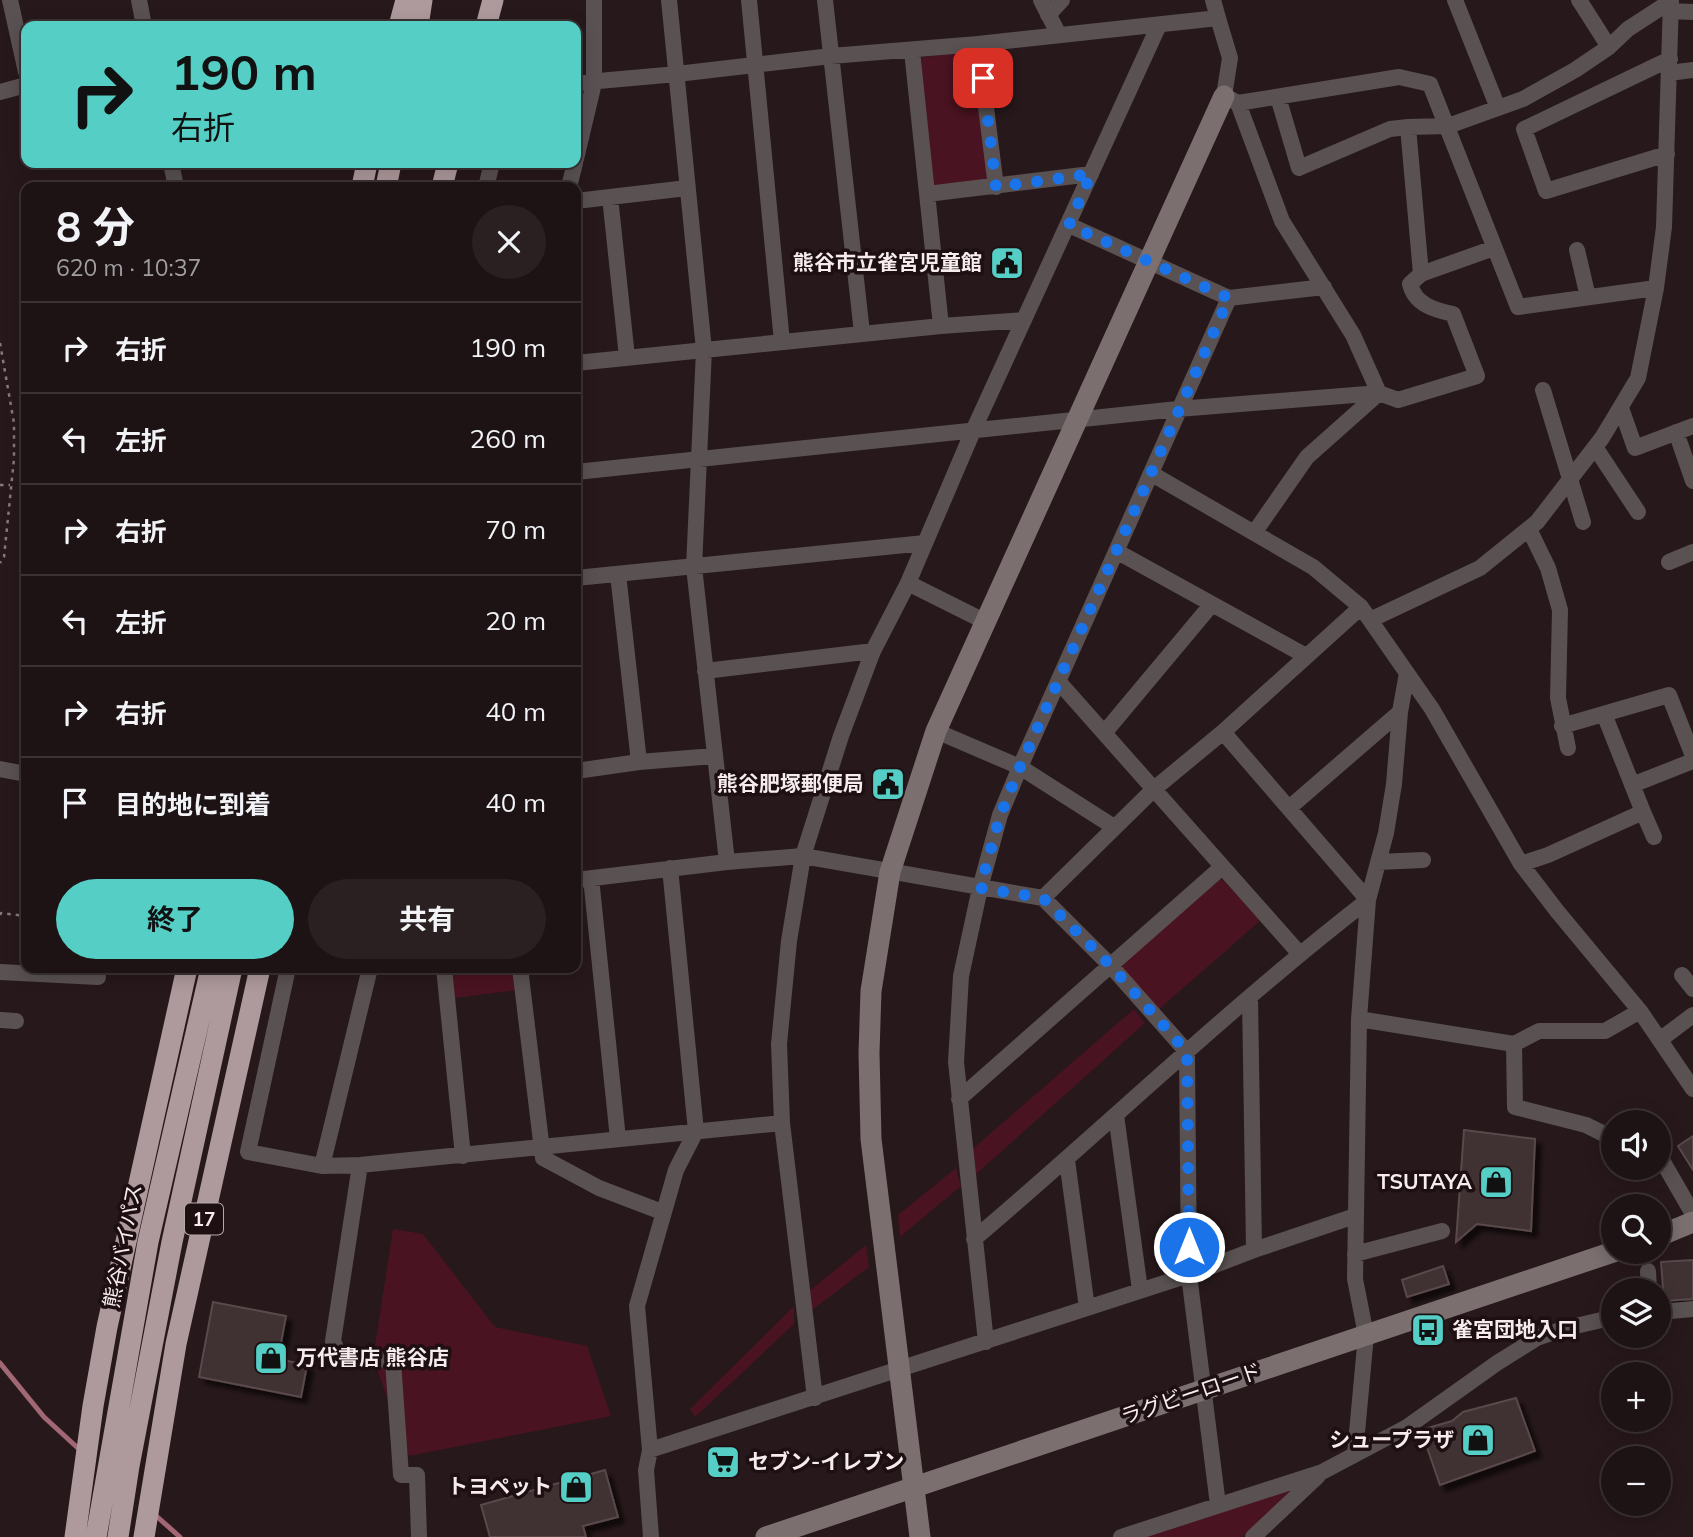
<!DOCTYPE html>
<html lang="ja">
<head>
<meta charset="utf-8">
<style>
  :root { --surface:#1d1214; --page:#2a2022; --text:#f1f3f6; --muted:#a09ea0; --line:#3b3234; --accent:#55cec5 }
  body { margin:0; font-family:Mulish,"Noto Sans JP",sans-serif; background:var(--page); color:var(--text); height:100vh; display:flex; flex-direction:column; font-size:26px; white-space:nowrap }
  * { box-sizing:border-box; margin:0 }
  p { font-size:23px; color:var(--muted) }
  .icon { flex:none; width:38px; height:38px; fill:none; stroke:currentColor; stroke-width:2; stroke-linecap:round; stroke-linejoin:round }
  .map { position:relative; flex:1; overflow:hidden }
  .panel { position:absolute; left:21px; top:182px; width:560px; height:791px; display:flex; flex-direction:column; background:var(--surface); border-radius:14px; box-shadow:0 4px 18px #0003,0 0 0 2px var(--line) }
  .panel>* { flex:none }
  .hud { position:absolute; left:21px; top:21px; width:560px; height:147px; border-radius:14px; box-shadow:0 4px 18px #0003,0 0 0 2px var(--line); background:#55cec5; color:#111; overflow:hidden }
  .tools { position:absolute; left:1601px; top:1110px; display:grid; gap:14px }
  .tools a { display:grid; place-items:center; width:70px; height:70px; border-radius:50%; background:var(--surface); box-shadow:0 4px 18px #0003,0 0 0 2px var(--line); font-size:35px }
  .pin { position:absolute; display:grid; place-items:center; width:60px; height:60px; color:#fff; margin:-30px; border-radius:14px; box-shadow:0 4px 10px #0006 }
  .me { position:absolute; width:77px; margin:-38px; rotate:0deg; stroke-linejoin:round; filter:drop-shadow(0 0 5px #0008) }
  .turn { display:flex; align-items:center; gap:24px; height:147px; padding:0 35px; font-size:32px }
  .turn .icon { width:91px; height:91px; stroke-width:2.5 }
  .turn b { display:block; font-size:49px; line-height:60px }
  .round { display:grid; place-items:center; flex:none; width:74px; height:74px; border-radius:37px; background:var(--page) }
  .overview { display:flex; align-items:center; justify-content:space-between; height:119px; padding:0 35px }
  h1 { font-size:42px; font-weight:700; line-height:52px }
  .action { display:flex; gap:14px; margin-top:auto; padding:14px 35px }
  .action a { flex:1; height:80px; border-radius:42px; background:var(--accent); color:#111; font-size:28px; font-weight:700; line-height:80px; text-align:center }
  .action a+a { background:var(--page); color:var(--text) }
  ul { padding:0; list-style:none }
  li { display:flex; align-items:center; gap:21px; height:91px; padding:0 35px; border-top:2px solid var(--line) }
  li div { flex:1 }
  li b { display:block; font-size:26px }
  li em { font-style:normal }
  .map>svg:first-child { display:block }
</style>
</head>
<body>
<div class="map">
<svg width="1693" height="1537" viewBox="0 0 1693 1537">
  <defs>
    <filter id="shadow"><feDropShadow dx="6" dy="6" stdDeviation="2" flood-color="#0009"/></filter>
  </defs>
  <rect width="100%" height="100%" fill="#27181b"/>
  <path fill="#4a1321" d="M 979,50 L 990,180 L 932,187 L 919,58 Z
    M 1220,877 L 1261,920 L 1158,1010 L 1119,965 Z
    M 444,968 L 515,968 L 518,990 L 447,999 Z
    M 1134,1009 L 1145,1023 L 973,1177 L 969,1152 Z
    M 956,1168 L 961,1186 L 900,1237 L 898,1215 Z
    M 393,1229 L 423,1234 L 495,1327 L 587,1346 L 611,1416 L 409,1456 L 373,1359 Z
    M 866,1245 L 869,1267 L 812,1310 L 808,1292 Z
    M 794,1306 L 794,1324 L 695,1417 L 690,1409 Z
    M 1295,1488 L 1242,1537 L 1145,1537 Z"/>
  <g fill="none" stroke-linecap="round" stroke-linejoin="round">
    <path stroke="#a16774" stroke-width="5" d="M 0,1363 L 44,1417 L 80,1450
      M 154,1514 L 180,1537"/>
  </g>
  <path fill="#403032" stroke="#5a494b" stroke-width="2" filter="url(#shadow)" d="M 1464,1130 L 1535,1139 L 1531,1231 L 1477,1224 L 1456,1242 Z
    M 1693,1136 L 1693,1170 L 1678,1146 Z
    M 1693,1260 L 1693,1299 L 1664,1301 L 1661,1262 Z
    M 1443,1266 L 1449,1284 L 1407,1297 L 1402,1280 Z
    M 213,1302 L 286,1316 L 278,1359 L 307,1365 L 301,1397 L 199,1377 Z
    M 1516,1398 L 1535,1451 L 1440,1485 L 1421,1430 L 1452,1421 L 1463,1412 Z
    M 605,1470 L 618,1517 L 583,1526 L 586,1537 L 490,1537 L 481,1505 Z"/>
  <g fill="none" stroke-linecap="round" stroke-linejoin="round">
    <path stroke="#86797b" stroke-width="2.5" stroke-dasharray="3.5 5" stroke-linecap="butt" d="M 0,343 L 14,423 L 14,459 L 4,557 L 0,563
      M 0,485 L 10,485
      M 0,915 L 1,913 L 26,916"/>
    <path stroke="#595152" stroke-width="16" d="M 10,0 L 26,72
      M 139,0 L 144,26
      M 669,0 L 704,350 L 694,567 L 727,862
      M 749,0 L 782,342
      M 825,0 L 862,333
      M 1041,0 L 1059,35
      M 1213,0 L 1218,18
      M 1455,0 L 1498,108
      M 1579,0 L 1609,47
      M 1670,11 L 1693,12
      M 1048,15 L 1062,0
      M 978,44 L 996,187
      M 912,51 L 941,326
      M 1669,73 L 1693,70
      M 576,83 L 677,74 L 831,56 L 978,44 L 1218,18 L 1230,58 L 1224,96 L 1238,103 L 1399,77 L 1430,84 L 1518,307 L 1656,288
      M 0,92 L 26,85
      M 1278,97 L 1299,168 L 1390,129 L 1408,127
      M 1238,103 L 1282,221 L 1353,335 L 1379,393
      M 1667,154 L 1546,191 L 1524,129 L 1670,59
      M 576,159 L 594,83 L 594,0
      M 171,163 L 176,187
      M 486,187 L 492,163
      M 569,187 L 575,163
      M 927,194 L 1091,174
      M 610,197 L 627,357
      M 576,201 L 687,188
      M 1577,250 L 1588,297
      M 1421,274 L 1494,248
      M 1229,298 L 1324,287
      M 576,363 L 941,326 L 1024,320
      M 1543,390 L 1583,522
      M 1621,408 L 1635,448 L 1693,426
      M 1676,432 L 1693,481
      M 1595,447 L 1638,512
      M 576,472 L 1178,409 L 1379,393 L 1398,400 L 1477,376 L 1453,314 C 1435,310 1415,305 1410,284 L 1421,274 L 1408,127 L 1448,126 L 1523,99 L 1575,70 L 1609,47 L 1628,29 L 1671,1
      M 1152,474 L 1313,567 L 1361,607 L 1432,709 L 1521,864 L 1557,911 L 1640,1011 L 1693,1089
      M 1529,529 L 1548,568 L 1560,610 L 1558,698 L 1568,748
      M 1254,533 L 1307,457 L 1379,393
      M 1116,551 L 1306,656
      M 1669,562 L 1693,552
      M 618,574 L 639,762
      M 576,578 L 925,543
      M 1370,620 L 1480,568 L 1537,522 L 1602,438 L 1638,378 L 1656,288 L 1664,227 L 1671,0
      M 986,622 L 908,583 L 973,431 L 1159,25
      M 705,671 L 873,651
      M 1058,681 L 1299,953
      M 1562,726 L 1669,695 L 1693,756
      M 936,731 L 1020,767 L 1114,827
      M 1105,732 L 1212,604
      M 1223,732 L 1368,900
      M 0,769 L 26,774
      M 576,771 L 639,762 L 714,756
      M 1632,785 L 1693,761
      M 1289,808 L 1400,712
      M 1643,812 L 1654,837
      M 1378,862 L 1423,860
      M 1521,864 L 1548,855 L 1643,812 L 1604,714
      M 591,878 L 618,1139
      M 576,880 L 727,862 L 803,856 L 1043,898 L 1110,965 L 1187,1052 L 1189,1275 L 1218,1505
      M 1043,898 L 1154,789 L 1223,732 L 1361,607
      M 288,968 L 248,1152 L 322,1166 L 360,1165 L 782,1123
      M 444,968 L 463,1156
      M 520,968 L 543,1158 L 599,1188 L 662,1212
      M 0,972 L 98,977
      M 1682,975 L 1693,989
      M 1250,997 L 1254,1250
      M 1359,1019 L 1514,1044
      M 0,1020 L 16,1021
      M 1661,1039 L 1693,1015
      M 959,1099 L 1222,867
      M 1116,1115 L 1140,1290
      M 1614,1139 L 1586,1125 L 1515,1107 L 1514,1044 L 1539,1031 L 1605,1031 L 1640,1011
      M 1067,1160 L 1087,1308
      M 1659,1160 L 1663,1162 L 1693,1214
      M 360,1165 L 333,1341 L 338,1352 L 393,1361 L 401,1475 L 417,1475 L 419,1537
      M 322,1166 L 370,968
      M 974,1239 C 1106,1127 1231,1006 1368,900
      M 1355,1254 L 1442,1231
      M 1648,1271 L 1649,1290
      M 1659,1312 L 1693,1309
      M 986,1342 L 956,1062 L 961,976 L 980,888 L 1000,815 L 1020,767 L 1229,298 L 1069,225
      M 815,1398 L 782,1123 L 779,1044 L 789,941 L 803,856 L 841,736 L 873,651 L 908,583
      M 650,1450 L 1189,1275 L 1254,1250 L 1355,1216
      M 1355,1454 L 1366,1335 L 1355,1279 L 1359,1019 L 1368,900 L 1386,833 L 1394,784 L 1400,712 L 1407,673
      M 651,1537 L 646,1470 L 650,1450 L 637,1306 L 676,1170 L 696,1131 L 670,868
      M 1121,1537 L 1322,1472 L 1407,1427 L 1497,1363 L 1537,1338 L 1563,1329 L 1614,1317
      M 1253,1537 L 1318,1476"/>
    <path stroke="#7b6f70" stroke-width="21" d="M 1659,1236 L 1693,1222
      M 766,1537 L 1616,1251
      M 920,1537 L 871,1139 L 869,1053 L 871,991 L 890,872 L 936,731 L 1224,96"/>
    <path stroke="#ae9a9d" stroke-width="21" d="M 399,26 L 406,0
      M 418,26 L 422,0
      M 486,26 L 493,0
      M 362,187 L 367,163
      M 386,187 L 391,163
      M 442,187 L 448,163
      M 75,1537 L 93,1406 L 107,1327 L 187,968
      M 96,1537 L 148,1242 L 211,968
      M 118,1537 L 129,1466 L 172,1242 L 232,968
      M 144,1537 L 176,1344 L 260,968"/>
  </g>
  <g fill="none" stroke-linecap="round" stroke-linejoin="round">
    <path stroke="#1a73e8" stroke-width="12" stroke-dasharray="0 21.6" d="M 983,78 L 996,187 L 1091,174 L 1069,225 L 1229,298 L 1020,767 L 1000,816 L 980,888 L 1043,898 L 1110,965 L 1187,1052 L 1189,1247"/>
  </g>
  <defs>
    <g id="civic-square" transform="scale(1.75)"><rect x="-9" y="-9" width="18" height="18" rx="4" fill="#55cec5" stroke="#1d0f12"/><path d="M-.6-6.5H3V-4.5H.6V-3L4-1V1h2V6H-6V1h2V-1L-.6-3ZM-1.2 2.5V6h2.4V2.5Z" fill="#111"/></g>
    <g id="shop-square" transform="scale(1.75)"><rect x="-9" y="-9" width="18" height="18" rx="4" fill="#55cec5" stroke="#1d0f12"/><path d="M-5-2.5h2.3a2.7 3.5 0 0 1 5.4 0H5L5.5 6h-11ZM-1.5-2.5h3a1.5 2.3 0 0 0-3 0Z" fill="#111"/></g>
    <g id="bus-square" transform="scale(1.75)"><rect x="-9" y="-9" width="18" height="18" rx="4" fill="#55cec5" stroke="#1d0f12"/><path d="M-5-6H5V4H4V6H2V4H-2V6H-4V4H-5ZM-3.5-4V0h7V-4ZM-3.5 1.2v1.5H-2V1.2ZM2 1.2v1.5H3.5V1.2Z" fill="#111"/></g>
    <g id="supermarket-square" transform="scale(1.75)"><rect x="-9" y="-9" width="18" height="18" rx="4" fill="#55cec5" stroke="#1d0f12"/><path d="M-6-5.5h2.5l.6 2H6L4.5 2H-2.5L-4.4-4H-6ZM-1.5 3.2a1.3 1.3 0 1 0 .1 0ZM3 3.2a1.3 1.3 0 1 0 .1 0Z" fill="#111"/></g>
  </defs>
  <g fill-rule="evenodd">
    <use href="#civic-square" x="1007" y="263"/>
    <use href="#civic-square" x="888" y="784"/>
    <use href="#shop-square" x="1496" y="1182"/>
    <use href="#bus-square" x="1428" y="1330"/>
    <use href="#shop-square" x="271" y="1358"/>
    <use href="#shop-square" x="1478" y="1440"/>
    <use href="#supermarket-square" x="723" y="1462"/>
    <use href="#shop-square" x="576" y="1487"/>
  </g>
  <g text-anchor="middle" stroke-width="7" stroke-linejoin="round" paint-order="stroke">
    <rect fill="#1d0f12" stroke="#b5aaab" stroke-width="2" x="185" y="1203.5" width="38" height="31" rx="5"/>
    <g font-size="19" font-weight="bold" fill="#f6eced">
      <text x="204" y="1226">17</text>
    </g>
    <g font-size="21" font-weight="bold" fill="#f6eced" stroke="#1d0f12" text-anchor="end">
      <text x="982" y="270">熊谷市立雀宮児童館</text>
      <text x="864" y="791">熊谷肥塚郵便局</text>
      <text x="1472" y="1189">TSUTAYA</text>
      <text x="1452" y="1337" text-anchor="start">雀宮団地入口</text>
      <text x="296" y="1365" text-anchor="start">万代書店 熊谷店</text>
      <text x="1454" y="1447">シュープラザ</text>
      <text x="748" y="1469" text-anchor="start">セブン-イレブン</text>
      <text x="552" y="1494">トヨペット</text>
    </g>
    <g font-size="21" fill="#f6eced" stroke="#1d0f12">
      <text transform="translate(123 1246) rotate(-79)" y="7">熊谷バイパス</text>
      <text transform="translate(1191 1394) rotate(-19)" y="7">ラグビーロード</text>
    </g>
  </g>
</svg>
<div class="tools">
<a><svg class="icon" aria-label="sound" viewBox="0 0 24 24"><path d="M4 9h4l5-4v14l-5-4H4zM17 9q2 3 0 6"/></svg></a>
<a><svg class="icon" aria-label="search" viewBox="0 0 24 24"><circle cx="10" cy="10" r="6"/><path d="M15 15l6 6"/></svg></a>
<a><svg class="icon" aria-label="layers" viewBox="0 0 24 24"><path d="M12 4l9 5-9 5-9-5zM3 14l9 5 9-5"/></svg></a>
<a>+</a>
<a>−</a>
</div>
<div class="pin" style="left:983px;top:78px;background:#d93025"><svg class="icon" aria-label="arrive" viewBox="0 0 24 24"><path d="M6 21V4h12l-3 4 3 4H6"/></svg></div>
<svg class="me" style="left:1189px;top:1247px" viewBox="-20 -20 40 40"><circle r="17" fill="#1a73e8" stroke="#fff" stroke-width="3"/><path d="M0-11L8 9 0 5-8 9z" fill="#fff"/></svg>
<div class="hud">
<div class="turn"><svg class="icon" aria-label="right" viewBox="0 0 24 24"><path d="M7 20v-9h11M14 6l5 5-5 5"/></svg><div><b>190 m</b>右折</div></div>
</div>
<section class="panel">
<div class="overview"><div><h1>8 分</h1><p>620 m · 10:37</p></div><a class="round"><svg class="icon" aria-label="close" viewBox="0 0 24 24"><path d="M6 6l12 12M18 6L6 18"/></svg></a></div>
<ul>
<li><svg class="icon" aria-label="right" viewBox="0 0 24 24"><path d="M7 20v-9h11M14 6l5 5-5 5"/></svg><div><b>右折</b></div><em>190 m</em></li>
<li><svg class="icon" aria-label="left" viewBox="0 0 24 24"><path d="M17 20v-9H6M10 6l-5 5 5 5"/></svg><div><b>左折</b></div><em>260 m</em></li>
<li><svg class="icon" aria-label="right" viewBox="0 0 24 24"><path d="M7 20v-9h11M14 6l5 5-5 5"/></svg><div><b>右折</b></div><em>70 m</em></li>
<li><svg class="icon" aria-label="left" viewBox="0 0 24 24"><path d="M17 20v-9H6M10 6l-5 5 5 5"/></svg><div><b>左折</b></div><em>20 m</em></li>
<li><svg class="icon" aria-label="right" viewBox="0 0 24 24"><path d="M7 20v-9h11M14 6l5 5-5 5"/></svg><div><b>右折</b></div><em>40 m</em></li>
<li><svg class="icon" aria-label="arrive" viewBox="0 0 24 24"><path d="M6 21V4h12l-3 4 3 4H6"/></svg><div><b>目的地に到着</b></div><em>40 m</em></li>
</ul>
<div class="action"><a>終了</a><a>共有</a></div>
</section>
</div>
</body>
</html>
